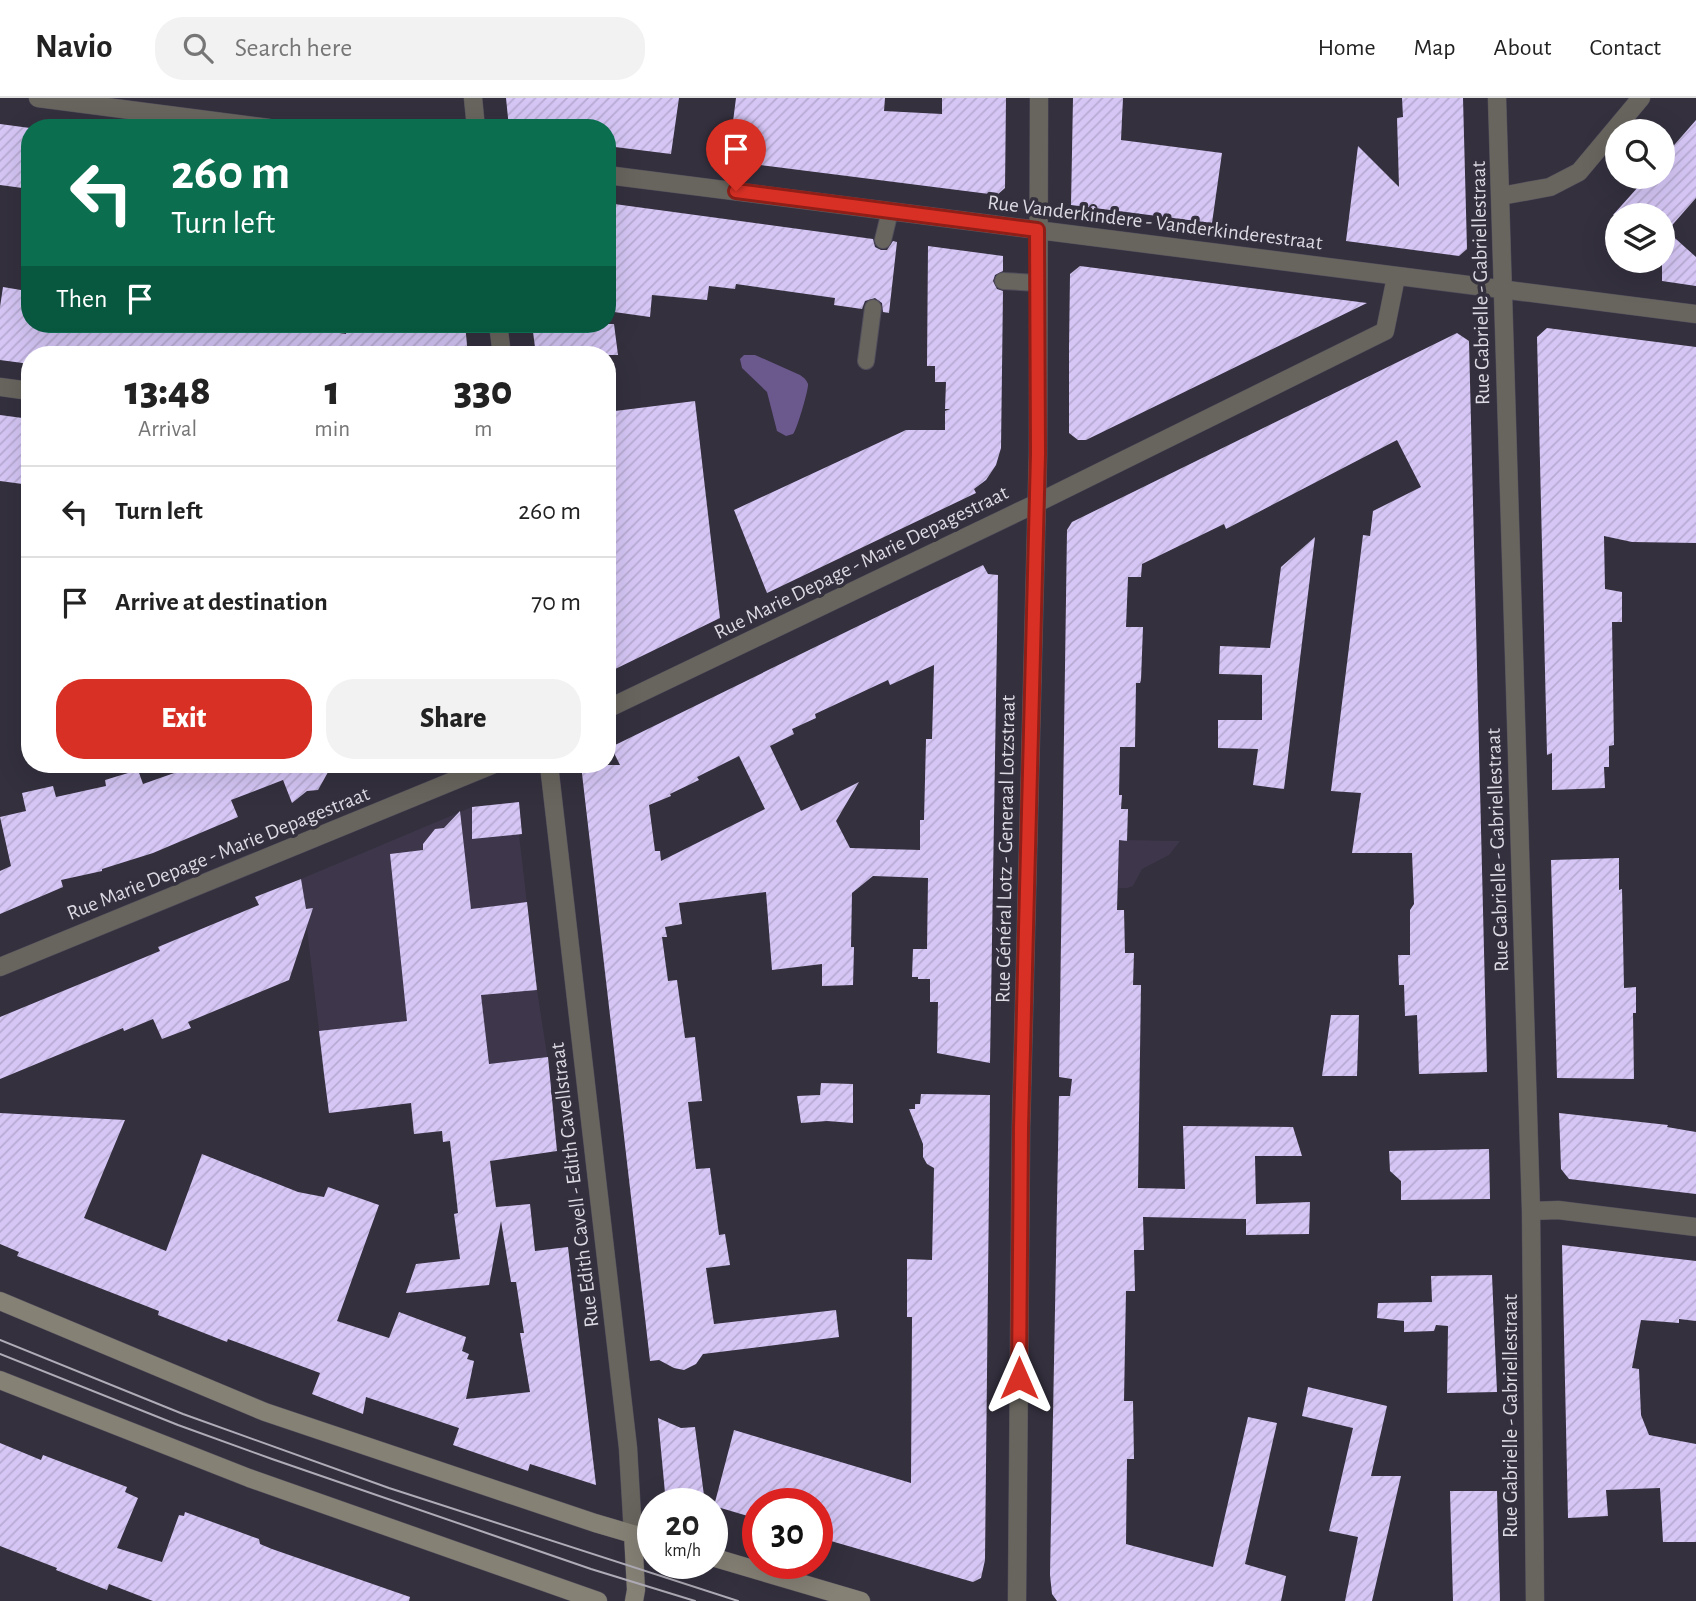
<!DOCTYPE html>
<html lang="en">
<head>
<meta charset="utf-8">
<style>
  :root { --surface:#fff; --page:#f2f2f2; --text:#222; --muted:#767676; --line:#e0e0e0; --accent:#d93025 }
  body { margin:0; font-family:"Alegreya Sans",sans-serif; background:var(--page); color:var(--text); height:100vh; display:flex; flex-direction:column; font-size:26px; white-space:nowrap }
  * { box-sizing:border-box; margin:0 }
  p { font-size:23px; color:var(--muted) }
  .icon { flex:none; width:38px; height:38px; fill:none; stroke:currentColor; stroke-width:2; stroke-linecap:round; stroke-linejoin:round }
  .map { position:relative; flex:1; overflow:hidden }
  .panel { position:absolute; left:21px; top:248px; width:595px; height:427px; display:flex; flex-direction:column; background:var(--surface); border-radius:28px; box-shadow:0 7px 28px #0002 }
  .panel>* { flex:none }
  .banner { position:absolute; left:21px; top:21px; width:595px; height:214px; border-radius:28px; box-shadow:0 7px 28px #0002; background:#0b6e4f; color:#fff; overflow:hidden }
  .controls { position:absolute; left:1605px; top:21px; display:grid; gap:14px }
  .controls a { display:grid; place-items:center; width:70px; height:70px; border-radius:50%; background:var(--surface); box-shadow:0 7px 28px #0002; font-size:35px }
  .speed { position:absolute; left:637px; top:1390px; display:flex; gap:14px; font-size:35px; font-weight:700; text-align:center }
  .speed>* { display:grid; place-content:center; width:91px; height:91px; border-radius:50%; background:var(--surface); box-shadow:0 7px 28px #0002; line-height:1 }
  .speed small { font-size:18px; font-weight:400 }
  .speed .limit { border:10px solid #d22; background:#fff; color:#111 }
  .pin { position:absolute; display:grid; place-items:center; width:60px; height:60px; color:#fff; margin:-72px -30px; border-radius:50% 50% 50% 0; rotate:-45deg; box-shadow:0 0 7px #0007 }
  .pin .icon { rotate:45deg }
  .me { position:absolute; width:77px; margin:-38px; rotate:0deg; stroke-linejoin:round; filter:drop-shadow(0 0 5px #0008) }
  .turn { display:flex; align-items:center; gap:24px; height:147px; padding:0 35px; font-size:32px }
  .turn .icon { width:91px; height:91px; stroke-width:2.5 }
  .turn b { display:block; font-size:49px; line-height:60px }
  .then { display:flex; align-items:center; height:66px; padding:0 35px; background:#0003; gap:14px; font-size:26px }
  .eta { display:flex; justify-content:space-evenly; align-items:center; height:119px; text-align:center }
  .eta b { font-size:42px; font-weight:800; line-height:49px }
  .cta { display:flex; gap:14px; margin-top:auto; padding:14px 35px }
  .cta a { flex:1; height:80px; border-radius:28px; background:var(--accent); color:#fff; font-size:28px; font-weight:800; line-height:80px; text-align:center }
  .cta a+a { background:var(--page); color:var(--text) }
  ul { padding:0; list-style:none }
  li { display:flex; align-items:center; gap:21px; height:91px; padding:0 35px; border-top:2px solid var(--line) }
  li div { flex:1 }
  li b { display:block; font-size:26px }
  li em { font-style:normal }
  header { display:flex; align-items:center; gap:42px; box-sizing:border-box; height:98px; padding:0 35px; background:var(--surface); border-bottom:2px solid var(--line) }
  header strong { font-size:33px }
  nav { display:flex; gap:38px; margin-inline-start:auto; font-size:24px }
  .search { width:490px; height:63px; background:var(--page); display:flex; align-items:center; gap:18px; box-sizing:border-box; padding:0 24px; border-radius:28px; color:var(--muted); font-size:26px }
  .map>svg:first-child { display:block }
</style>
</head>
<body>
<header>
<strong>Navio</strong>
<div class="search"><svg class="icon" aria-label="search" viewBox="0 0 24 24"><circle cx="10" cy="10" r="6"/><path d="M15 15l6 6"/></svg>Search here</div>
<nav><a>Home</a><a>Map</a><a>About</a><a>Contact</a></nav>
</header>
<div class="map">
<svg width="1696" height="1503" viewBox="0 0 1696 1503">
  <defs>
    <pattern id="building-hatch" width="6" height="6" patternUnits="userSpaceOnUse" patternTransform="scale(1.75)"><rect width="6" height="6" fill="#d5c6f6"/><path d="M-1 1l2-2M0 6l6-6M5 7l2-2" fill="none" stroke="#b8abd2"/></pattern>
  </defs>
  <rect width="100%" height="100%" fill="#34303e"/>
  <path fill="#3e374c" d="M 519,704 L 522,736 L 519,737 L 537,892 L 552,989 L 329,1015 L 301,781 L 472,709 Z
    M 1062,741 L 1180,743 L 1169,757 L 1142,771 L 1133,788 L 1127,790 L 1062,790 Z"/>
  <path fill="#6b588d" d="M 744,257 L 755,257 L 800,277 C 804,280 806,281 808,286 C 809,290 797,332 793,336 L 786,338 L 777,333 L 767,294 L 742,270 L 740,261 Z"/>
  <path fill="url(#building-hatch)" fill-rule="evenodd" d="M 506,0 L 679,0 L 671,56 L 607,48 L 607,30 L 509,30 Z
    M 736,0 L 885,0 L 884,13 L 942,16 L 942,0 L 1006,0 L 1005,90 L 997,97 L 728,63 Z
    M 1073,0 L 1123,0 L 1121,42 L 1222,55 L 1212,125 L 1071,107 Z
    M 1402,0 L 1463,0 L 1467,151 L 1459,158 L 1346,143 L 1358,48 L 1399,89 L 1397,20 L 1403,19 Z
    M 1696,22 L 1696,100 L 1667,133 L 1696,159 L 1696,188 L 1662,183 L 1662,117 L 1613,117 L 1647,79 L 1662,79 L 1662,61 Z
    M 0,26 L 30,30 L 30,91 L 0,87 Z
    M 607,105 L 873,141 L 875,149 L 881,152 L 887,152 L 893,143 L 897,144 L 889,215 L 883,214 L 882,205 L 875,200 L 865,203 L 862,211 L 834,207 L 835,200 L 736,186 L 735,191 L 709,188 L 707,202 L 652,197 L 650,219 L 607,213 Z
    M 928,148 L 1003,158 L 1003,173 L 995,177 L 993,183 L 997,191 L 1003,193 L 1001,350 L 996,367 L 986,382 L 974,391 L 976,395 L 767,495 L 734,412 L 906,332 L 945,332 L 945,313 L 950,311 L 945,311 L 946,284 L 935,284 L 935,268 L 927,268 Z
    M 1080,168 L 1165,179 L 1367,205 L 1086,342 L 1078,342 L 1069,335 L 1069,250 L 1070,176 Z
    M 3,189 L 27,193 L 26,204 L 30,204 L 30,226 L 298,226 L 298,229 L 346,236 L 347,226 L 370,226 L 407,231 L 407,226 L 465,226 L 468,257 L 30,257 L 30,266 L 0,262 L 0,209 Z
    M 532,226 L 614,226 L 618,257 L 536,257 Z
    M 1547,230 L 1696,249 L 1696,445 L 1632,444 L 1604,438 L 1605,491 L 1622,494 L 1622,524 L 1612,524 L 1614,647 L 1609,648 L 1609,669 L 1604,669 L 1605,690 L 1552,692 L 1552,655 L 1547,657 L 1537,239 Z
    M 1457,235 L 1469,243 L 1487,974 L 1419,976 L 1417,917 L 1405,918 L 1404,887 L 1399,887 L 1398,857 L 1410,857 L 1410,812 L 1414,806 L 1412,755 L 1352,755 L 1361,695 L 1331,693 L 1363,437 L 1370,438 L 1373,413 L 1421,389 L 1397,342 L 1226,431 L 1224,426 L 1142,466 L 1141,479 L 1128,479 L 1126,529 L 1143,529 L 1141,582 L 1140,585 L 1136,585 L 1135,649 L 1120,649 L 1119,697 L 1122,697 L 1121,711 L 1128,711 L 1127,743 L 1119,742 L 1117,812 L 1124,812 L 1125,855 L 1134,855 L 1133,887 L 1141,887 L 1138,1090 L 1185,1091 L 1183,1028 L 1293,1029 L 1302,1058 L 1255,1058 L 1256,1106 L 1310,1104 L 1309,1136 L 1246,1137 L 1246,1121 L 1143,1119 L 1144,1152 L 1134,1152 L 1135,1193 L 1126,1193 L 1124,1303 L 1133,1303 L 1134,1361 L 1127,1361 L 1126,1446 L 1213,1469 L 1248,1319 L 1277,1325 L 1245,1466 L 1286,1478 L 1281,1503 L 1057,1503 L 1052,1496 L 1050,1477 L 1059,998 L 1070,998 L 1072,981 L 1059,979 L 1067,432 L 1072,424 Z
    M 695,303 L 720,520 L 607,575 L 607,314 Z
    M 0,317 L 30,321 L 30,387 L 0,383 Z
    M 1315,439 L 1284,691 L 1253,687 L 1258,651 L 1218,650 L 1218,622 L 1262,622 L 1262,577 L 1219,576 L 1220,548 L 1270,550 L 1281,469 Z
    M 983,467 L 988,476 L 998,477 L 990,965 L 937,955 L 938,904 L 930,904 L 930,881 L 918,881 L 918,879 L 912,879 L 913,851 L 927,851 L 928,780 L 873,778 L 852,795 L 851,849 L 854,849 L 853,887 L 822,888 L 822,866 L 772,872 L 766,794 L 679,805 L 682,826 L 665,829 L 667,839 L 662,839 L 668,883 L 677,882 L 685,940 L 695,939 L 702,1003 L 688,1004 L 696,1071 L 710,1070 L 719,1137 L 725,1136 L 730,1167 L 706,1170 L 714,1226 L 836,1212 L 839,1239 L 703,1256 L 696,1266 L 684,1272 L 674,1270 L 659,1262 L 650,1263 L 581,667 L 620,667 L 611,649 ZM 934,567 L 932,641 L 926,641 L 924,722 L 920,722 L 920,752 L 850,750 L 836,723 L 859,684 L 801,713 L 770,648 L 794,636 L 792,631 L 816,620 L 815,616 L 888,582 L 890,587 ZM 739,658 L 765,711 L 661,763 L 660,753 L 655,753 L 649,707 L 671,698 L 670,696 L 699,682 L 697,679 Z
    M 197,667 L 217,667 L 222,669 L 228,667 L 332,667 L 318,692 L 307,693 L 292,705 L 283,682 L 231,702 L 238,719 L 153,755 L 102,771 L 102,773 L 61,782 L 63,789 L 0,816 L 0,773 L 11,768 L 0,719 L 26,713 L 22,695 L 53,688 L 56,699 L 106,688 L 105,682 L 138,672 L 143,686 Z
    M 519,704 L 522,736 L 472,741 L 472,709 Z
    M 460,713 L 471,811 L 527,804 L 537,892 L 481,897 L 489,966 L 548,959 L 557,1053 L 490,1063 L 496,1109 L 530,1106 L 535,1153 L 568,1149 L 596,1387 L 530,1366 L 528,1373 L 453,1347 L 459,1330 L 366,1299 L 363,1316 L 312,1296 L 320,1275 L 228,1241 L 227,1244 L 158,1217 L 159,1213 L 17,1158 L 19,1154 L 0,1146 L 0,1015 L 125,1022 L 84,1120 L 166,1153 L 202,1056 L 298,1094 L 324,1099 L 328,1089 L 379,1107 L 337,1223 L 389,1240 L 399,1214 L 466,1239 L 462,1253 L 469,1256 L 467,1261 L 474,1263 L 466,1301 L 530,1294 L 520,1235 L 524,1235 L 516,1184 L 511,1184 L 501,1123 L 489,1187 L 406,1195 L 416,1166 L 460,1161 L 454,1116 L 458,1115 L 450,1043 L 443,1044 L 442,1033 L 414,1036 L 411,1005 L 329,1015 L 324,976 L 319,933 L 407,923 L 390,756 L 423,752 L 423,746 L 435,731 L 444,730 Z
    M 1619,760 L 1619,792 L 1622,791 L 1624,890 L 1636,889 L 1636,915 L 1633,915 L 1634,981 L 1557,980 L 1551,762 Z
    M 301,781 L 306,811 L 313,810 L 289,882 L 188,924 L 191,930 L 162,941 L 153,921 L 124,933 L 123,930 L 0,981 L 0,919 L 160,853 L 158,849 L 259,807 L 255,799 Z
    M 1331,917 L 1359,917 L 1357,978 L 1322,978 Z
    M 821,985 L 853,986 L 853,1025 L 827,1023 L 801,1025 L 797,998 L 820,997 Z
    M 921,996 L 990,997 L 985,1462 L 981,1480 L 973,1484 L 817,1439 L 817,1405 L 758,1405 L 758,1421 L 714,1408 L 734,1332 L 911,1385 L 912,1219 L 907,1219 L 907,1161 L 932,1162 L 934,1070 L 927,1066 L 923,1059 L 923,1046 L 909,1011 L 915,1011 L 915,1006 L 920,1006 Z
    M 1559,1015 L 1668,1027 L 1667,1029 L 1696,1034 L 1696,1096 L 1569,1081 L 1561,1071 Z
    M 1489,1051 L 1490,1101 L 1401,1102 L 1401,1083 L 1390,1073 L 1389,1053 Z
    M 1562,1147 L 1696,1163 L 1696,1223 L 1679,1221 L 1679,1225 L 1641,1222 L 1632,1270 L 1639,1271 L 1641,1317 L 1649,1337 L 1696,1346 L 1696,1444 L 1663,1444 L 1660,1390 L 1606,1392 L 1608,1418 L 1568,1420 Z
    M 1492,1177 L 1497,1294 L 1447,1295 L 1448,1228 L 1436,1227 L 1434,1233 L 1404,1234 L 1404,1223 L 1377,1220 L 1378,1205 L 1432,1204 L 1431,1178 Z
    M 1308,1289 L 1387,1308 L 1371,1378 L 1401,1378 L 1372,1503 L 1345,1503 L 1358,1439 L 1329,1433 L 1353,1330 L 1302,1318 Z
    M 658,1320 L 681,1330 L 695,1329 L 705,1405 L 665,1395 Z
    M 0,1345 L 41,1362 L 43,1357 L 127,1389 L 125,1394 L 138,1400 L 117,1450 L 162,1464 L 179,1417 L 184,1418 L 185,1414 L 259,1441 L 260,1446 L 272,1451 L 410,1499 L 409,1503 L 153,1503 L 109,1486 L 107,1492 L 56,1472 L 57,1470 L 0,1448 Z
    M 1450,1393 L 1497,1393 L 1500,1503 L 1453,1503 Z"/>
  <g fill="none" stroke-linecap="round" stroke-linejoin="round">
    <g stroke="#524e5c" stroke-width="18">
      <path id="lane" d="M 883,142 L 890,113
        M 1003,183 L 1038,185
        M 866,263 L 873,210"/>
    </g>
    <g stroke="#524e5c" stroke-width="19">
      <path id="street" d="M 38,0 L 269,30
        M 473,0 L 476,30
        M 1497,0 L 1531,1113 L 1535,1503
        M 607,77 L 1696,216
        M 1501,98 L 1550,89 L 1579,74 L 1641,0
        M 498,226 L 502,257
        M 0,289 L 30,293
        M 607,611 L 1037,405 L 1385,233 L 1396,179
        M 549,667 L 628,1350 L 633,1436
        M 0,869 L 492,667
        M 1531,1113 L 1558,1112 L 1696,1129
        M 1017,1503 L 1021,1030 L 1038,356 L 1039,0"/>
    </g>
    <g stroke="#524e5c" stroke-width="19">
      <path id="secondary" d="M 0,1203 L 265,1314 L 595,1425 L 653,1442
        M 0,1282 L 249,1380 L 598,1503
        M 633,1436 L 636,1492 L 634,1503
        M 712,1459 L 861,1503"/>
    </g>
    <use href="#lane" stroke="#68655e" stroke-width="16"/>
    <use href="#street" stroke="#68655e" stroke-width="18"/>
    <use href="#secondary" stroke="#868175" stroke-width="18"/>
    <path stroke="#afacb7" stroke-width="2" d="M 0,1242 L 183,1316 L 389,1390 L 738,1503
      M 0,1256 L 178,1327 L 272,1361 L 591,1471 L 695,1503"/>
  </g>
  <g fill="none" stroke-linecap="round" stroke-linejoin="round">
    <g stroke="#8d1f18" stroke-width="18">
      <path id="route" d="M 736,93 L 1037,132 L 1038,356 L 1021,1030 L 1019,1280"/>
    </g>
    <use href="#route" stroke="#d93025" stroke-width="12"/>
  </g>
  <g text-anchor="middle" stroke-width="7" stroke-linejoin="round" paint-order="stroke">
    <g font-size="21" fill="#dcd9e3" stroke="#34303e">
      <text transform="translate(1155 124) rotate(7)" y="7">Rue Vanderkindere - Vanderkinderestraat</text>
      <text transform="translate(1480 185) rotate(-91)" y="7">Rue Gabrielle - Gabriellestraat</text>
      <text transform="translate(861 464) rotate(-26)" y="7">Rue Marie Depage - Marie Depagestraat</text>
      <text transform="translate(1005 751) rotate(-89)" y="7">Rue Général Lotz - Generaal Lotzstraat</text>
      <text transform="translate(1497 752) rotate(-92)" y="7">Rue Gabrielle - Gabriellestraat</text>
      <text transform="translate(218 755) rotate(-22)" y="7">Rue Marie Depage - Marie Depagestraat</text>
      <text transform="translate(574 1087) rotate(-97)" y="7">Rue Edith Cavell - Edith Cavellstraat</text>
      <text transform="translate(1510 1318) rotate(-90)" y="7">Rue Gabrielle - Gabriellestraat</text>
    </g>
  </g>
</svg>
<div class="controls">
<a><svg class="icon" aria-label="search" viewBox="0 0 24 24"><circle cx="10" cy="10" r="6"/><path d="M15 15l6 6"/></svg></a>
<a><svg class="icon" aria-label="layers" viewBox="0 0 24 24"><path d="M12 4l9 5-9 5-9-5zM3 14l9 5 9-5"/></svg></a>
</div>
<div class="speed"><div>20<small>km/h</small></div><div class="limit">30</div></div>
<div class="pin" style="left:736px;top:93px;background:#d93025"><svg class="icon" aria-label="arrive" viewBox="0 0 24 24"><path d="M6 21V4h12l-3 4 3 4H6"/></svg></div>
<svg class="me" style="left:1019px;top:1280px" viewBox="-20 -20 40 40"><path d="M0-17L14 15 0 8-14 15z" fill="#d93025" stroke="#fff" stroke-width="4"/></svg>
<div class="banner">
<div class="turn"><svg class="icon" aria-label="left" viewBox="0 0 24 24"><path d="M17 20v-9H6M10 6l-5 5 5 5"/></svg><div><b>260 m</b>Turn left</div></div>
<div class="then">Then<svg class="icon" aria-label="arrive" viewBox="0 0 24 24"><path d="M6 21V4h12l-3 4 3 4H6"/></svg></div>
</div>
<section class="panel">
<div class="eta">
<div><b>13:48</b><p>Arrival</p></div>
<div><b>1</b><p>min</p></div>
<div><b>330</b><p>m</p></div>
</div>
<ul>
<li><svg class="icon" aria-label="left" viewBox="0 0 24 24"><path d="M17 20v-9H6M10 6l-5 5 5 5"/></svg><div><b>Turn left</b></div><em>260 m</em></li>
<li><svg class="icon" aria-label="arrive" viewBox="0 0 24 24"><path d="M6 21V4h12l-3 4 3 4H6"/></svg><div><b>Arrive at destination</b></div><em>70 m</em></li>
</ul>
<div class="cta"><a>Exit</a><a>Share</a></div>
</section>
</div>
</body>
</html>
